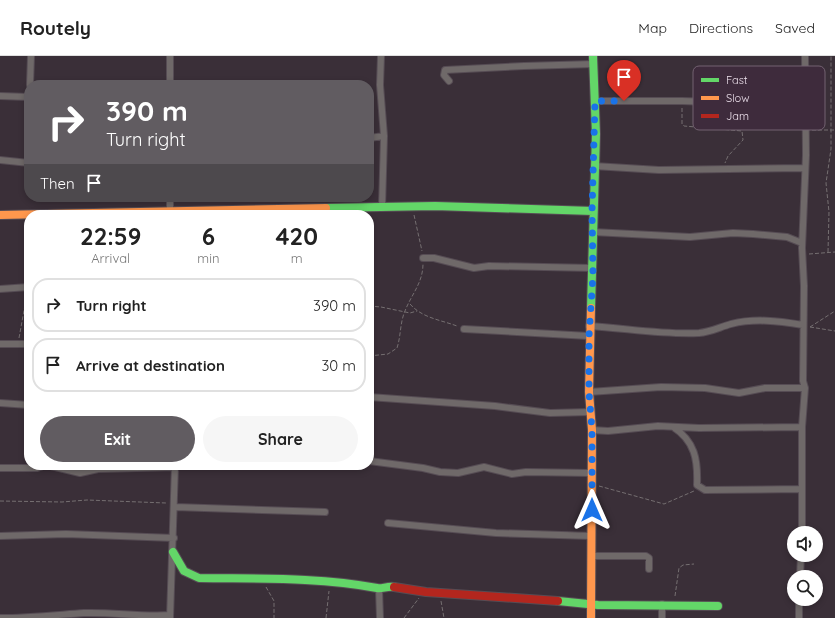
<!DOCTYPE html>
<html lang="en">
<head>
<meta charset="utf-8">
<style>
  :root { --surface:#fff; --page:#f6f6f6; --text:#222; --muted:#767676; --line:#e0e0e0; --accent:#615c61 }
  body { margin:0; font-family:Quicksand,sans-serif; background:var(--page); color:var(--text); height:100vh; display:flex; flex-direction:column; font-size:15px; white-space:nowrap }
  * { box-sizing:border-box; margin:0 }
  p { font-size:13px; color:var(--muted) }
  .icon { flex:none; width:22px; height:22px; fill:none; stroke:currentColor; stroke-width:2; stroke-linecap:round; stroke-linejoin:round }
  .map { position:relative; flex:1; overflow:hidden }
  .drawer { position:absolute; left:24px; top:154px; width:350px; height:260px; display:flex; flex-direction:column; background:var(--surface); border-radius:16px; box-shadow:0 2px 6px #0003 }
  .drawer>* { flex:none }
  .hud { position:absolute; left:24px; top:24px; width:350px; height:122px; border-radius:16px; box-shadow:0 2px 6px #0003; background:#615c61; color:#fff; overflow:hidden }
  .controls { position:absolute; left:787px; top:470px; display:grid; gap:8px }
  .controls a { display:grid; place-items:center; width:36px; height:36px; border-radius:50%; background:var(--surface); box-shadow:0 2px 6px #0003; font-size:20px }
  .pin { position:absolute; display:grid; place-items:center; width:34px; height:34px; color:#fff; margin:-41px -17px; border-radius:50% 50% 50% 0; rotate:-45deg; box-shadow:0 0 4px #0007 }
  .pin .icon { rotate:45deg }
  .me { position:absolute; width:44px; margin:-22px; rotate:0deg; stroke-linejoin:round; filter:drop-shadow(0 0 3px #0008) }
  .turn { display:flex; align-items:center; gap:14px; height:84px; padding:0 16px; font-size:18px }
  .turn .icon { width:52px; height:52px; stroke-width:2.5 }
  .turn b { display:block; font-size:28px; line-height:34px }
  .then { display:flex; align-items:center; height:38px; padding:0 16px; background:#0003; gap:8px; font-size:15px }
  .eta { display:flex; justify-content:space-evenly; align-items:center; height:68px; text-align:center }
  .eta b { font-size:24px; font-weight:700; line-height:28px }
  .primary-button { display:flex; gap:8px; margin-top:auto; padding:8px 16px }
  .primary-button a { flex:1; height:46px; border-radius:24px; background:var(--accent); color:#fff; font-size:16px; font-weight:700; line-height:46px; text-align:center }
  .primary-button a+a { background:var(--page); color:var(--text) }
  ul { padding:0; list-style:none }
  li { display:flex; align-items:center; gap:12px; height:54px; margin:0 8px 6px; padding:0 8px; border:2px solid var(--line); border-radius:16px }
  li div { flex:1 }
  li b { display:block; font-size:15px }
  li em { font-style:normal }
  header { display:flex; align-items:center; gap:24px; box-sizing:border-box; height:56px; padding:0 20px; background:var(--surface); border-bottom:1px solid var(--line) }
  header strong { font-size:19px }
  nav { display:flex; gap:22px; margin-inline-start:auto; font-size:14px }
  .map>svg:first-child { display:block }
</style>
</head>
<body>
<header>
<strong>Routely</strong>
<nav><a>Map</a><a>Directions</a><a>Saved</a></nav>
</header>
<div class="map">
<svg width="835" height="562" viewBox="0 0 835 562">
  <rect width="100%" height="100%" fill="#3a2f38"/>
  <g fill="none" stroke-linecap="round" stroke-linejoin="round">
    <g stroke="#564c54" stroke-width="8">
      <path id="street" d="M 381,0 L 380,29 L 384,80 L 382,152
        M 449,25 L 444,19 L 445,14 L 524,10 L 594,8
        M 30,29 L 31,0
        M 170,29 L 170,0
        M 0,40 L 29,41
        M 595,45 L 682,45 L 806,49
        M 369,82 L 384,80
        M 0,104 L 29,107
        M 594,110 L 659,114 L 805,112
        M 170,159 L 170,141
        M 593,176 L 690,181 L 733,177 L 753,178 L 787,181 L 802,187
        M 423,202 L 434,202 L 474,212 L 489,210 L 593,212
        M 0,233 L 29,231
        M 589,270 C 625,272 663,279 699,277 C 711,276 720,271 731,268 C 755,262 778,265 803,269
        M 464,273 L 589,280
        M 0,288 L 29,288
        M 589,336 L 661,331 L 705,332 L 739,337 L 765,332 L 805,332
        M 369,341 L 495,350 L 550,357 L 591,356
        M 0,347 L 29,349
        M 673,371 C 695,385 698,404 697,429 L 705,434 L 802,433
        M 592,374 L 608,375 L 658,370 L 699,372 L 802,371
        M 369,405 L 423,412 L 440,416 L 458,417 L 484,411 L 512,418 L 526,416 L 591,417
        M 0,412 L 37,412 L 43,410 L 51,410 L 80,417 L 98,413 L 176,411
        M 175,451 L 325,456
        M 388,467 L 496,477 L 592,480
        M 802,477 L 802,371 L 805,332 L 803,325 L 804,230 L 802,192 L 806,99 L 805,0
        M 0,480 L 66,478 L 174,482
        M 591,500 L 646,500 L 649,502 L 649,513
        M 800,521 L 801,499
        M 379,533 L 380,562
        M 799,543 L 799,562
        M 662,548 L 662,562
        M 0,562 C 28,562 56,559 84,557 C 113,556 141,561 170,559
        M 170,562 L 175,409"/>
    </g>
    <g stroke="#564c54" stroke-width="10">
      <path id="fast" d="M 326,152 L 435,150 L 593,155
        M 591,252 L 596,78 L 593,0
        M 173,496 L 184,515 L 199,522 C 258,523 319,521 377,532 C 382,533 387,530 394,531
        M 558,545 L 598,549 L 718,550"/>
    </g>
    <g stroke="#564c54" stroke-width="10">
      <path id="slow" d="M 0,159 L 326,152
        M 591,252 L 589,336 L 592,374 L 591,562"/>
    </g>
    <g stroke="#564c54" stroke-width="10">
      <path id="jam" d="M 394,531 L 426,536 L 558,545"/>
    </g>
    <path stroke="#756f71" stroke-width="1" stroke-dasharray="4 2" stroke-linecap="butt" d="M 682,52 L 682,68 L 684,70 L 742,75 L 743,84 L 728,100 L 725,107
      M 812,74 L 835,74
      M 414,159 L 422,195
      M 828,196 L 829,156 L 826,127 L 831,93 L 831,0
      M 809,198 L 835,196
      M 410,248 C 422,262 441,264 457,270
      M 369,250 L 381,251 L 410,257 L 417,255
      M 810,271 L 835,275
      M 810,271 L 835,255
      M 19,282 L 27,238
      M 369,300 L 388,298 L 397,292 C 401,280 400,266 405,255 C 411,239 423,227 423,208
      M 599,430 L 664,448 L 694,435
      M 0,445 L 62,446 L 87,444 L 166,447
      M 266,531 L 274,545 L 274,562
      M 675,540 L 679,512 L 683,509 L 694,508
      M 441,545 L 444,562
      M 326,562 L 329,535
      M 404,562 L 419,542"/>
    <use href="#street" stroke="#6f6969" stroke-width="6"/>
    <use href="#fast" stroke="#63d668" stroke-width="8"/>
    <use href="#slow" stroke="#ff974d" stroke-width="8"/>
    <use href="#jam" stroke="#b3261e" stroke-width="8"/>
  </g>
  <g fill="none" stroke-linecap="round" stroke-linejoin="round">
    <path stroke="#1a73e8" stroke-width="7" stroke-dasharray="0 12.6" d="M 592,454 L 592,374 L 589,336 L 589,280 L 593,219 L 592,155 L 595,45 L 624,45"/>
  </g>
  <rect x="693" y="10" width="132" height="64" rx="6" fill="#3e2b3c" stroke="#736271" stroke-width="1"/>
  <rect x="701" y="22" width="18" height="4" fill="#63d668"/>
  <rect x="701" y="40" width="18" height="4" fill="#ff974d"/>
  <rect x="701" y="58" width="18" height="4" fill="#b3261e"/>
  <g font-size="11" fill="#ede1ec">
    <text x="726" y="28">Fast</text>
    <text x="726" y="46">Slow</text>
    <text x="726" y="64">Jam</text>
  </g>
</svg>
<div class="controls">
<a><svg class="icon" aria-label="sound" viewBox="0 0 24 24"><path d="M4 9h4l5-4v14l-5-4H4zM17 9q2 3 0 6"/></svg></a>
<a><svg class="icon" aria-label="search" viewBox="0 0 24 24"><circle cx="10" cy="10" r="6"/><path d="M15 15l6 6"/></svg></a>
</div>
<div class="pin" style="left:624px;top:45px;background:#d93025"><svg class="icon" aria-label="arrive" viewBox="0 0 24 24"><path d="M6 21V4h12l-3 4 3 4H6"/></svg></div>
<svg class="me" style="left:592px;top:454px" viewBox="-20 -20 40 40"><path d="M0-17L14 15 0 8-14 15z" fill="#1a73e8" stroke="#fff" stroke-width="4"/></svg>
<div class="hud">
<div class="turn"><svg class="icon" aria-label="right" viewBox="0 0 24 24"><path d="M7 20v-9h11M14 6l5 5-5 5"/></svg><div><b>390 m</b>Turn right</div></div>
<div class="then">Then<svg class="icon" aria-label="arrive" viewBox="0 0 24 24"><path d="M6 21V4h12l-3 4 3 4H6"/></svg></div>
</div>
<section class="drawer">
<div class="eta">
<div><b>22:59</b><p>Arrival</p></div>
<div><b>6</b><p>min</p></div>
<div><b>420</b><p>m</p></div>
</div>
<ul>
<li><svg class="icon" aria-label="right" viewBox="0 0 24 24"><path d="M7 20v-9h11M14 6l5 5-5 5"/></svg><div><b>Turn right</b></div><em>390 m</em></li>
<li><svg class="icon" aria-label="arrive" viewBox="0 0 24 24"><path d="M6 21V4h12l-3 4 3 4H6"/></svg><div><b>Arrive at destination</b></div><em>30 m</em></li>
</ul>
<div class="primary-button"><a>Exit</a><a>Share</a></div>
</section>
</div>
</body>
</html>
